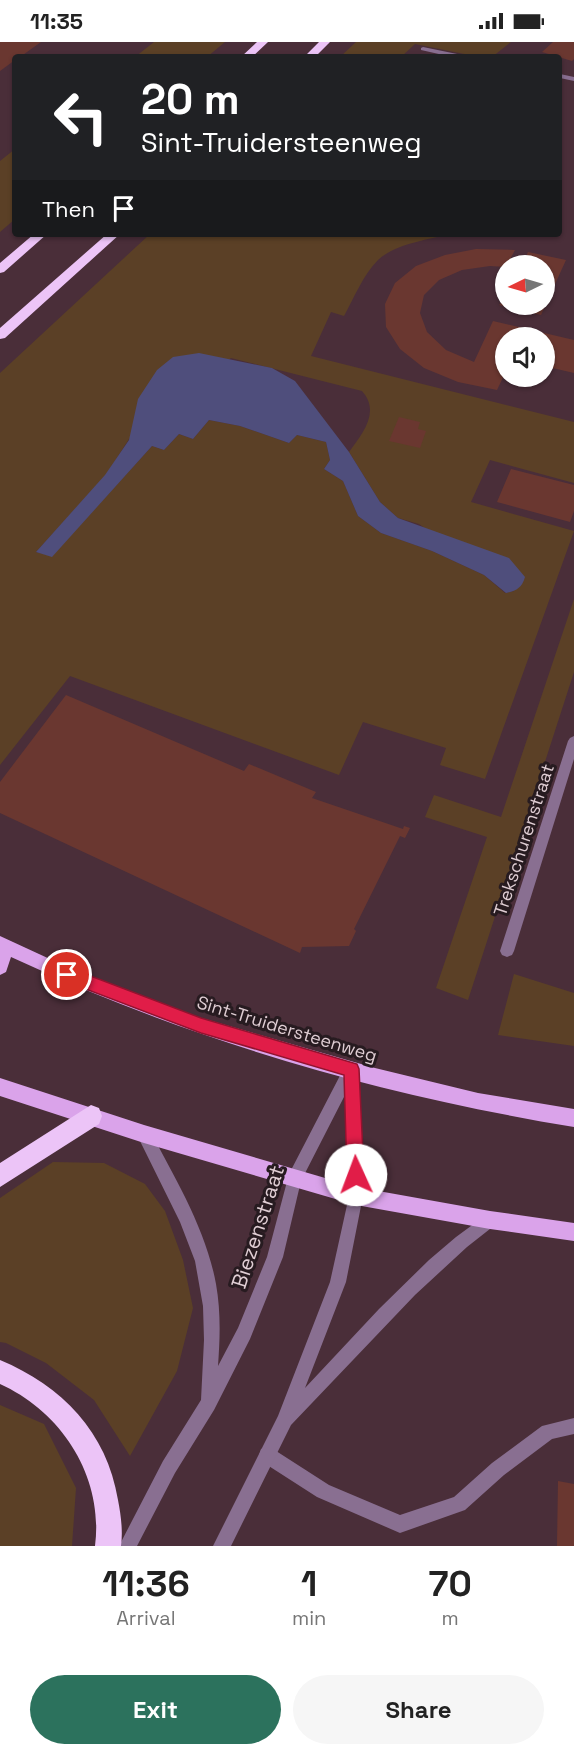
<!DOCTYPE html>
<html lang="en">
<head>
<meta charset="utf-8">
<style>
  :root { --surface:#fff; --page:#f6f6f6; --text:#222; --muted:#767676; --accent:#2c725d }
  body { margin:0; font-family:"Space Grotesk",sans-serif; background:var(--page); color:var(--text); height:100vh; display:flex; flex-direction:column; font-size:22px; white-space:nowrap }
  * { box-sizing:border-box; margin:0 }
  p { font-size:20px; color:var(--muted) }
  .icon { flex:none; width:33px; height:33px; fill:none; stroke:currentColor; stroke-width:2; stroke-linecap:round; stroke-linejoin:round }
  .map { position:relative; height:1504px; overflow:hidden }
  .panel { display:flex; flex-direction:column; background:var(--surface); flex:1 }
  .panel>* { flex:none }
  .guide { position:absolute; left:12px; top:12px; width:550px; height:183px; border-radius:6px; box-shadow:0 2px 4px #0004; background:#202124; color:#fff; overflow:hidden }
  .needle { width:39px; rotate:265deg }
  .tools { position:absolute; left:495px; top:213px; display:grid; gap:12px }
  .tools a { display:grid; place-items:center; width:60px; height:60px; border-radius:50%; background:var(--surface); box-shadow:0 2px 4px #0004; font-size:30px }
  .pin { position:absolute; display:grid; place-items:center; width:51px; height:51px; color:#fff; margin:-26px; border:3px solid #fff; border-radius:50%; box-shadow:0 2px 6px #0007 }
  .me { position:absolute; width:66px; margin:-33px; rotate:358deg; stroke-linejoin:round; filter:drop-shadow(0 0 4px #0008) }
  .turn { display:flex; align-items:center; gap:21px; height:126px; padding:0 30px; font-size:27px }
  .turn .icon { width:78px; height:78px; stroke-width:2.5 }
  .turn b { display:block; font-size:42px; line-height:51px }
  .then { display:flex; align-items:center; height:57px; padding:0 30px; background:#0003; gap:12px; font-size:22px }
  .eta { display:flex; justify-content:space-evenly; align-items:center; height:102px; text-align:center }
  .eta b { font-size:36px; font-weight:700; line-height:42px }
  .button { display:flex; gap:12px; margin-top:auto; padding:12px 30px }
  .button a { flex:1; height:69px; border-radius:36px; background:var(--accent); color:#fff; font-size:24px; font-weight:700; line-height:69px; text-align:center }
  .button a+a { background:var(--page); color:var(--text) }
  .status { display:flex; justify-content:space-between; align-items:center; height:42px; padding:0 30px; background:var(--surface); direction:ltr }
  .status svg { height:16px; fill:currentColor }
  .map>svg:first-child { display:block }
</style>
</head>
<body>
<div class="status"><b>11:35</b><svg viewBox="0 0 49 12"><path d="M0 12V9h3v3zM5 12V6h3v6zM10 12V3h3v9zM15 12V0h3v12zM26 1h20v11H26zM47 4h2v5h-2z"/></svg></div>
<div class="map">
<svg width="574" height="1504" viewBox="0 0 574 1504">
  <rect width="100%" height="100%" fill="#4a2e39"/>
  <path fill="#5b4026" fill-rule="evenodd" d="M 154,0 L 225,0 L 207,15 L 135,15 Z
    M 356,0 L 511,0 L 492,15 L 479,15 L 415,2 L 401,15 L 340,15 Z
    M 15,107 L 15,177 L 0,190 L 0,119 Z
    M 150,192 L 452,192 C 429,197 395,202 378,218 C 363,233 354,256 344,274 L 331,270 L 311,314 L 574,380 L 574,441 L 490,418 L 471,460 L 574,489 L 485,737 L 440,723 L 446,706 L 363,680 L 339,733 L 70,634 L 0,723 L 0,331 ZM 231,316 L 362,349 C 381,370 362,392 349,410 L 380,460 L 398,476 L 419,482 L 514,549 L 505,551 L 484,533 L 432,509 L 381,491 L 358,474 L 343,439 L 324,427 L 330,418 L 326,400 L 297,393 L 289,401 L 240,384 L 209,378 L 193,397 L 179,392 L 164,408 L 152,404 L 52,514 L 36,510 L 106,433 L 129,397 Z
    M 574,557 L 574,630 L 468,958 L 436,946 L 487,795 L 425,775 L 434,753 L 501,775 Z
    M 514,932 L 574,951 L 574,1004 L 498,993 Z
    M 53,1120 L 104,1121 L 145,1142 L 165,1169 L 183,1218 L 193,1266 L 177,1329 L 130,1414 L 94,1358 L 46,1321 L 6,1301 L 0,1300 L 0,1156 Z
    M 0,1363 L 44,1382 L 76,1446 L 72,1504 L 0,1504 Z"/>
  <path fill="#4f4e7c" d="M 199,311 L 272,326 L 295,339 L 349,410 L 380,460 L 398,476 L 509,516 L 525,535 C 522,546 516,549 506,551 L 484,533 L 432,509 L 381,491 L 358,474 L 343,439 L 324,427 L 330,418 L 326,400 L 297,393 L 289,401 L 240,384 L 209,378 L 193,397 L 179,392 L 164,408 L 152,404 L 52,515 L 36,510 L 105,433 L 129,398 L 138,357 L 157,328 L 173,315 Z"/>
  <path fill="#6a3730" d="M 0,0 L 41,0 L 20,15 L 15,15 L 15,18 L 0,29 Z
    M 553,0 L 574,0 L 574,17 L 572,19 L 542,10 Z
    M 476,207 L 515,208 L 506,225 L 490,224 L 462,228 L 439,238 L 424,253 L 420,271 L 427,290 L 446,308 L 474,320 L 493,279 L 574,298 L 574,331 L 544,324 L 544,296 L 506,296 L 506,329 L 497,348 L 458,340 L 424,326 L 400,307 L 386,285 L 385,262 L 395,241 L 416,224 L 445,213 Z
    M 528,210 L 566,218 L 541,273 L 499,263 L 506,256 L 506,262 L 544,262 L 544,224 L 522,224 Z
    M 399,375 L 420,380 L 418,387 L 426,389 L 420,406 L 389,399 Z
    M 511,427 L 574,443 L 574,469 L 570,480 L 497,460 Z
    M 66,653 L 244,729 L 249,722 L 316,750 L 312,756 L 403,787 L 404,784 L 410,786 L 405,796 L 400,794 L 354,887 L 356,889 L 349,904 L 302,905 L 300,911 L 0,771 L 0,740 Z
    M 558,1439 L 574,1442 L 574,1504 L 557,1504 Z"/>
  <g fill="none" stroke-linecap="round" stroke-linejoin="round">
    <path fill="#896f91" fill-rule="evenodd" d="M 574,1376 L 574,1392 L 552,1397 L 504,1433 L 465,1468 L 400,1491 L 317,1455 L 261,1419 L 259,1413 L 261,1407 L 267,1405 L 273,1407 L 329,1443 L 400,1473 L 454,1455 L 492,1421 L 542,1384 Z"/>
    <path fill="#896f91" fill-rule="evenodd" d="M 423,5 L 462,13 L 465,15 L 452,15 L 421,8 L 421,6 Z
      M 560,32 L 574,35 L 574,39 L 560,36 Z
      M 574,694 L 574,717 L 514,909 L 512,913 L 507,915 L 502,913 L 500,909 L 568,699 L 570,696 Z
      M 351,1020 L 356,1022 L 358,1027 L 363,1154 L 346,1240 L 305,1346 L 379,1267 L 429,1218 L 456,1195 L 490,1170 L 495,1173 L 498,1178 L 495,1183 L 467,1205 L 415,1253 L 291,1383 L 231,1504 L 213,1504 L 278,1374 L 330,1240 L 349,1154 L 345,1053 L 301,1139 L 283,1215 L 250,1297 L 214,1368 L 175,1431 L 137,1504 L 119,1504 L 163,1419 L 201,1358 L 204,1298 L 203,1264 L 195,1219 L 180,1180 L 139,1097 L 137,1092 L 139,1087 L 144,1085 L 149,1087 C 175,1136 206,1187 216,1242 C 221,1270 220,1297 218,1324 L 238,1286 L 267,1215 L 289,1132 L 346,1022 Z"/>
    <path fill="#daa3ea" fill-rule="evenodd" d="M 0,894 L 91,936 L 201,976 L 375,1026 L 478,1051 L 574,1067 L 574,1085 C 380,1053 189,998 11,915 L 6,930 L 0,933 Z
      M 0,1036 L 144,1083 L 356,1145 L 490,1169 L 574,1181 L 574,1199 L 490,1187 L 356,1163 L 144,1101 L 0,1054 Z"/>
    <path fill="#ecc4f7" fill-rule="evenodd" d="M 257,0 L 268,0 L 252,15 L 241,15 Z
      M 319,0 L 330,0 L 315,15 L 304,15 Z
      M 34,192 L 47,192 L 4,230 L 0,231 L 0,221 Z
      M 107,192 L 120,192 L 5,296 L 0,297 L 0,286 Z
      M 91,1063 L 99,1066 L 102,1074 L 99,1082 L 0,1145 L 0,1121 Z
      M 0,1318 C 62,1344 107,1390 118,1458 C 121,1473 123,1489 121,1504 L 95,1504 C 104,1435 62,1370 0,1342 Z"/>
  </g>
  <path fill="#e11d48" stroke="#92132f" stroke-width="1.5" d="M 67,925 L 201,976 L 357,1022 L 359,1027 L 364,1133 L 361,1139 L 356,1141 L 350,1139 L 347,1133 L 344,1033 L 201,991 L 62,938 L 60,933 L 62,928 Z"/>
  <g text-anchor="middle" stroke-width="6" stroke-linejoin="round" paint-order="stroke">
    <g font-size="18" fill="#dfcdd3" stroke="#271b20">
      <text transform="translate(524 798) rotate(-72)" y="6">Trekschurenstraat</text>
      <text transform="translate(287 987) rotate(17)" y="6">Sint-Truidersteenweg</text>
    </g>
    <g font-size="21" fill="#dfcdd3" stroke="#271b20">
      <text transform="translate(258 1185) rotate(-72)" y="7">Biezenstraat</text>
    </g>
  </g>
</svg>
<div class="tools">
<a><svg class="needle" viewBox="-14 -14 28 28"><path d="M0-13l5 13h-10z" fill="#e53935"/><path d="M0 13l5-13h-10z" fill="#767676"/></svg></a>
<a><svg class="icon" aria-label="sound" viewBox="0 0 24 24"><path d="M4 9h4l5-4v14l-5-4H4zM17 9q2 3 0 6"/></svg></a>
</div>
<div class="pin" style="left:67px;top:933px;background:#d93025"><svg class="icon" aria-label="arrive" viewBox="0 0 24 24"><path d="M6 21V4h12l-3 4 3 4H6"/></svg></div>
<svg class="me" style="left:356px;top:1133px" viewBox="-20 -20 40 40"><circle r="19" fill="#fff"/><path d="M0-13L10 11 0 6-10 11z" fill="#e11d48"/></svg>
<div class="guide">
<div class="turn"><svg class="icon" aria-label="left" viewBox="0 0 24 24"><path d="M17 20v-9H6M10 6l-5 5 5 5"/></svg><div><b>20 m</b>Sint-Truidersteenweg</div></div>
<div class="then">Then<svg class="icon" aria-label="arrive" viewBox="0 0 24 24"><path d="M6 21V4h12l-3 4 3 4H6"/></svg></div>
</div>
</div>
<section class="panel">
<div class="eta">
<div><b>11:36</b><p>Arrival</p></div>
<div><b>1</b><p>min</p></div>
<div><b>70</b><p>m</p></div>
</div>
<div class="button"><a>Exit</a><a>Share</a></div>
</section>
</body>
</html>
